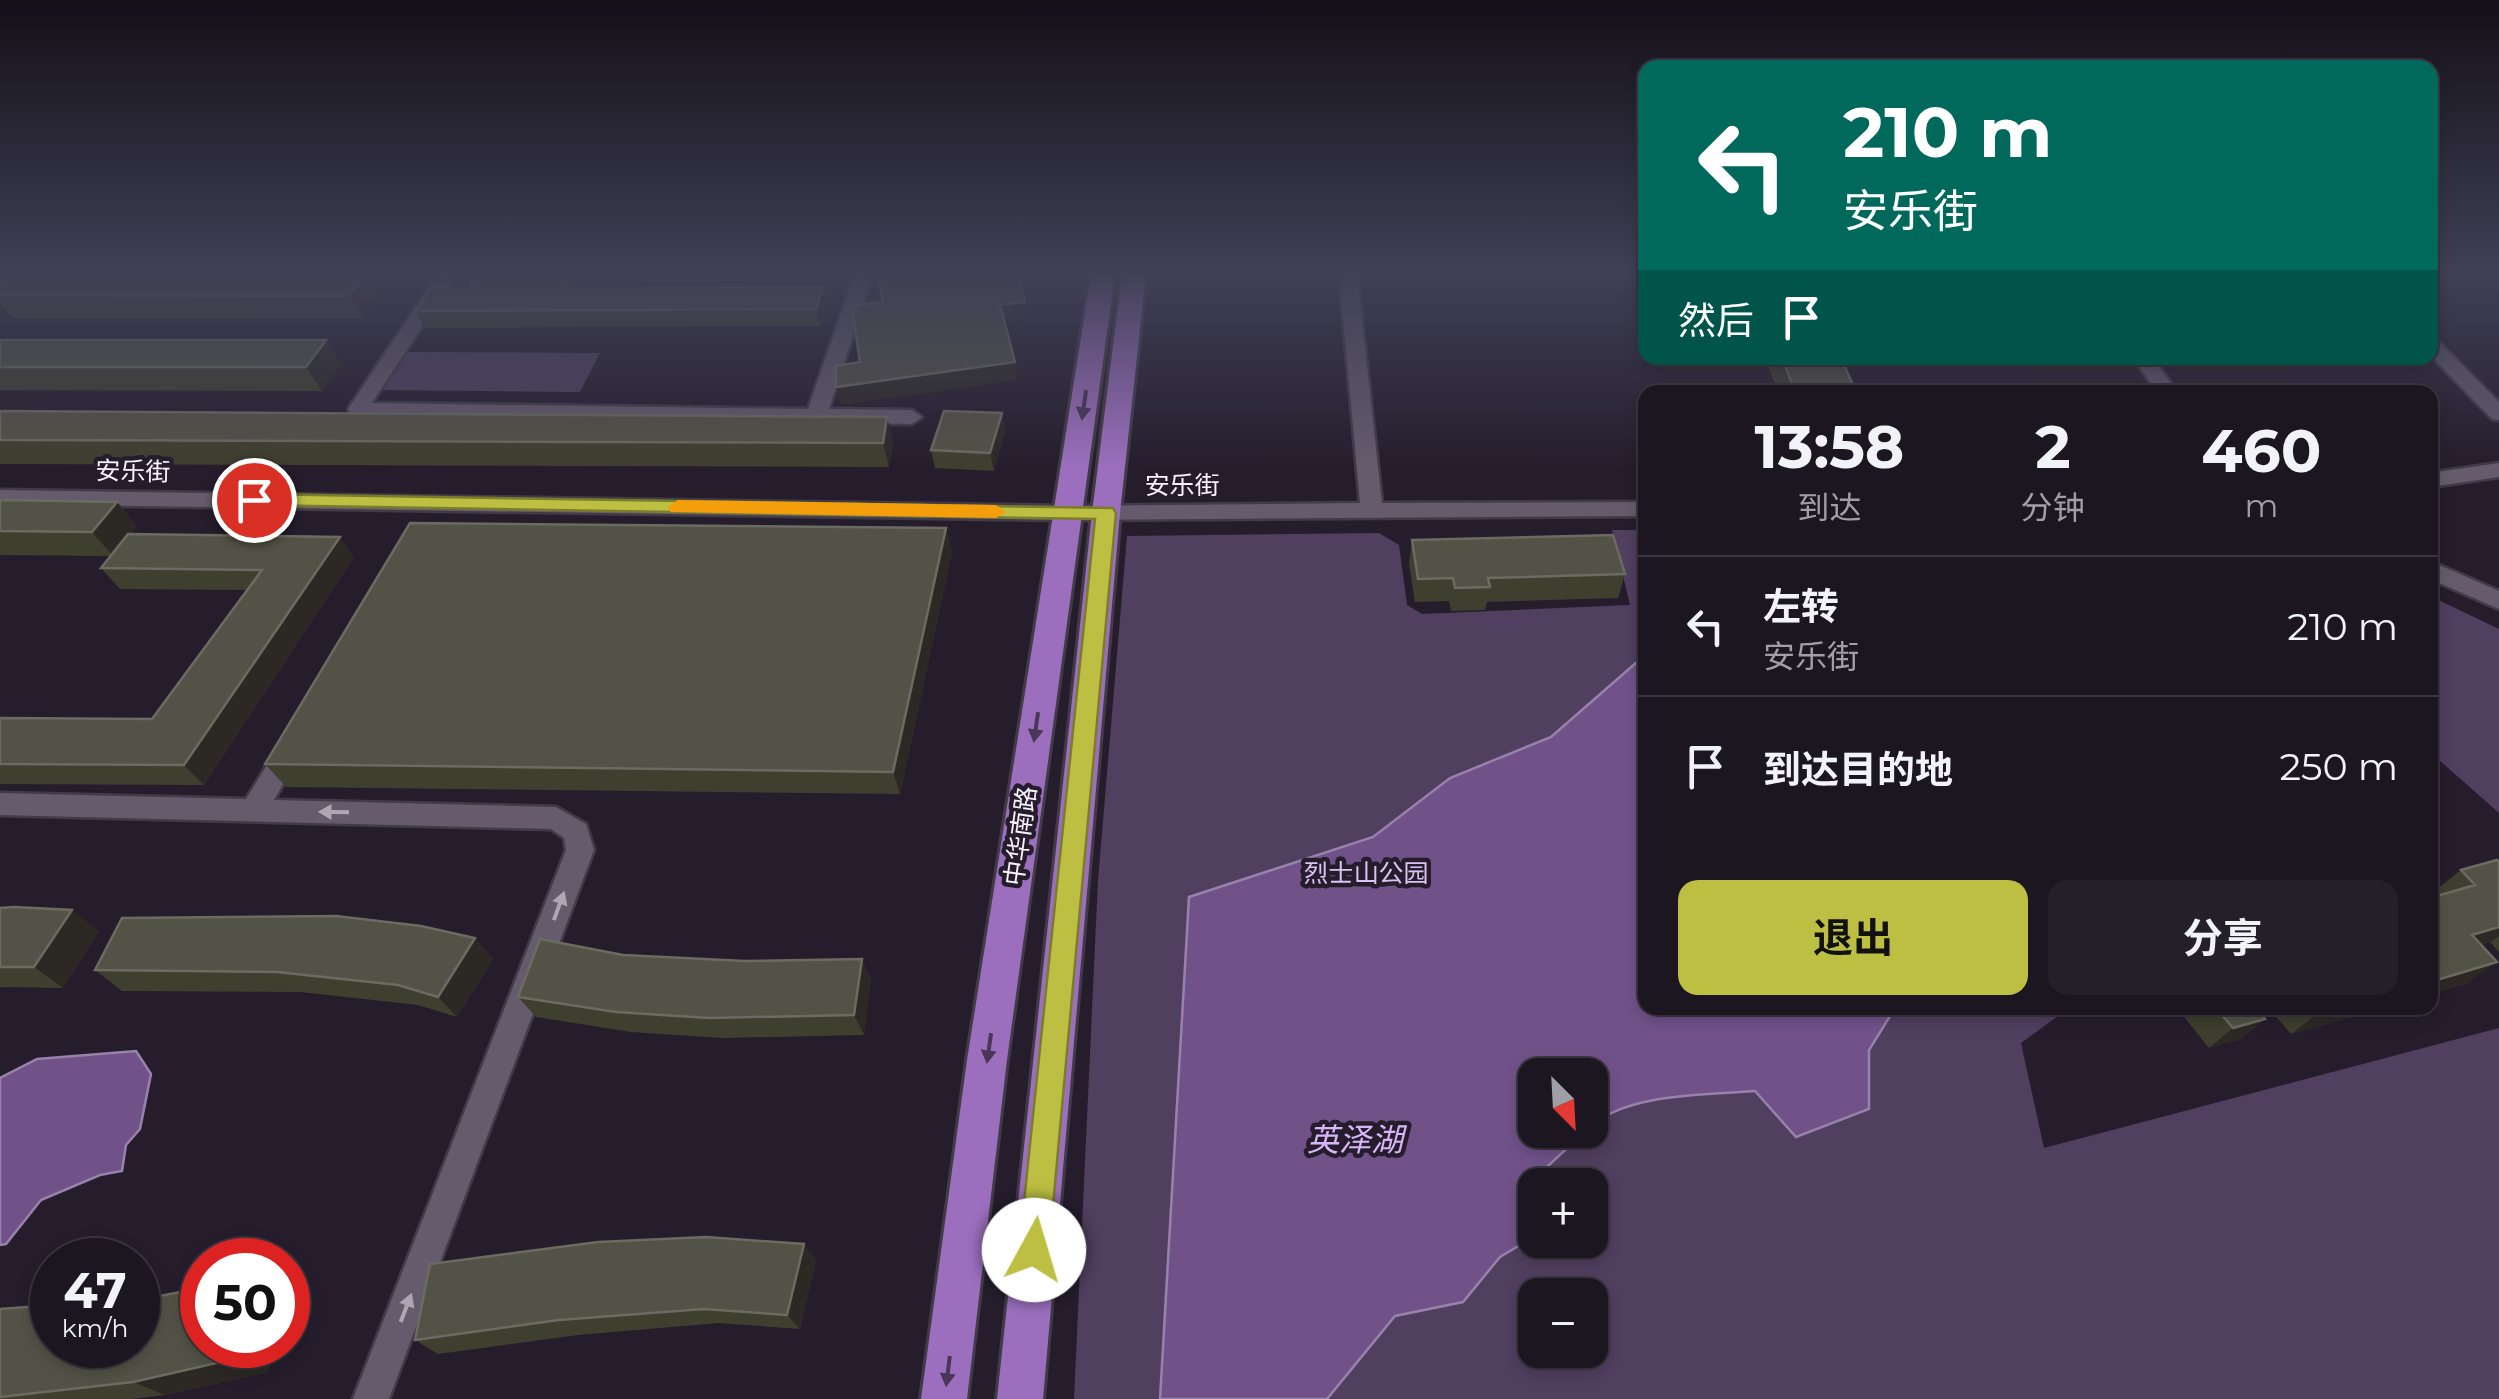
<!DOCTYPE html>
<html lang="zh">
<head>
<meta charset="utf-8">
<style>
  :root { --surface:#1c1621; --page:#251f2a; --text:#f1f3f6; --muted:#a09fa5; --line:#3a353f; --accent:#bdbf43 }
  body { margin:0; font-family:Montserrat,"Noto Sans SC",sans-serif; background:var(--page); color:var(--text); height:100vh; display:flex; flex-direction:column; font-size:38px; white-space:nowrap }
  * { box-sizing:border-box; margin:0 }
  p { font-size:32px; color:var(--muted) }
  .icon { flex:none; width:55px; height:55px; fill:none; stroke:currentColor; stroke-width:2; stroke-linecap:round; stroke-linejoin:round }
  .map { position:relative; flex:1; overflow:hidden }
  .sheet { position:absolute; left:1638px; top:385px; width:800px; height:630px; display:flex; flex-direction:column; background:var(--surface); border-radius:20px; box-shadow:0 5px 15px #0003,0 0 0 2px var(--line) }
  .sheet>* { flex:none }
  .hud { position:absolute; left:1638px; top:60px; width:800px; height:305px; border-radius:20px; box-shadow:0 5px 15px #0003,0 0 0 2px var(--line); background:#00695c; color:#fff; overflow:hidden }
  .needle { width:65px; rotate:156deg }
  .fabs { position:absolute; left:1518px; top:1058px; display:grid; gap:20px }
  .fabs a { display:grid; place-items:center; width:90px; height:90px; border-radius:20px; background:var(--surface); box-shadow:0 5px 15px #0003,0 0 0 2px var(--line); font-size:50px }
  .speed { position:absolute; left:30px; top:1238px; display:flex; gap:20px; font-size:50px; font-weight:700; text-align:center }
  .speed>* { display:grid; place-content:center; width:130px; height:130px; border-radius:50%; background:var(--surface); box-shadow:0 5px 15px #0003,0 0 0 2px var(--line); line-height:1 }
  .speed small { font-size:25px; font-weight:400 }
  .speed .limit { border:15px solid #d22; background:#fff; color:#111 }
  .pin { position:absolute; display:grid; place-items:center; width:85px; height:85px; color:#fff; margin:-42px; border:5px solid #fff; border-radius:50%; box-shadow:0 2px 10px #0007 }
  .me { position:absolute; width:110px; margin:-55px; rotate:6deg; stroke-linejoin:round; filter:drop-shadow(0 0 8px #0008) }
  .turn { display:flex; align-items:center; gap:35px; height:210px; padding:0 40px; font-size:45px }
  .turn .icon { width:130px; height:130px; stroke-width:2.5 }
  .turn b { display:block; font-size:70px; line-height:85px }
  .then { display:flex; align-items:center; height:95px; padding:0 40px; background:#0003; gap:20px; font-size:38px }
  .eta { display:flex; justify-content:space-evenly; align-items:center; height:170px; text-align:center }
  .eta b { font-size:60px; font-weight:700; line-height:70px }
  .action { display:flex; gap:20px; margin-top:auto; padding:20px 40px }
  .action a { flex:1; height:115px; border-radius:20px; background:var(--accent); color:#111; font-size:40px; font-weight:700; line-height:115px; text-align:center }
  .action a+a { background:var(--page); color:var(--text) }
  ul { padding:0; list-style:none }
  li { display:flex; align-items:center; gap:30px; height:140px; padding:0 40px; border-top:2px solid var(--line) }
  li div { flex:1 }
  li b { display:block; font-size:38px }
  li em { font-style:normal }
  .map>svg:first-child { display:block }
</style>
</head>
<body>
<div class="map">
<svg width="2499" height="1399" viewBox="0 0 2499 1399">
  <rect width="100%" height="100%" fill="#251d2c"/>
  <path fill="#503f5f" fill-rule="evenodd" d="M 408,352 L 600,353 L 580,392 L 381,390 Z
    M 1612,530 L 1645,530 L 1645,1008 L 2069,1008 L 2021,1043 L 2044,1148 L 2499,1028 L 2499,1399 L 1074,1399 L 1098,880 L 1127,536 L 1379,533 L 1399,545 L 1407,605 L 1422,614 L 1630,605 ZM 1535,1075 L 1590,1075 L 1590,1130 L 1535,1130 ZM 1535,1185 L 1590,1185 L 1590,1240 L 1535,1240 ZM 1535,1295 L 1590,1295 L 1590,1350 L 1535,1350 Z
    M 2430,596 L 2499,629 L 2499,813 L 2430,752 Z"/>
  <path fill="#705289" stroke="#9882ac" stroke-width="2.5" d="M 1645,655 L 1645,1008 L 1895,1008 L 1869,1050 L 1869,1109 L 1796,1137 L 1755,1091 C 1705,1095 1627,1093 1590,1127 L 1590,1075 L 1535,1075 L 1535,1130 L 1587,1130 L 1537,1176 L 1535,1236 L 1500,1257 L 1463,1302 L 1395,1316 L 1327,1399 L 1160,1399 L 1189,897 L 1373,837 L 1450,778 L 1551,737 Z
    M 136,1051 L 151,1074 L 140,1129 L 126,1145 L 122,1171 L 100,1175 L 41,1200 L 6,1244 L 0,1245 L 0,1078 L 37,1059 Z"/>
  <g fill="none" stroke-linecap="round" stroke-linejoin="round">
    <g stroke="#413b47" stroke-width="5">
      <path id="minor" d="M 438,274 L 456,274 L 372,403 L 808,409 L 855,274 L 873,274 L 829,409 L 912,410 L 922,417 L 912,424 L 351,414 L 348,409 Z
        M 1339,274 L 1357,274 L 1382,503 L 1645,502 L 1645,516 L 1068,520 L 0,504 L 0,490 L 1068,506 L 1360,503 Z
        M 2430,338 L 2437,340 L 2499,402 L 2499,420 L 2492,419 L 2430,355 Z
        M 2133,358 L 2153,358 L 2177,392 L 2157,392 Z
        M 2499,463 L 2499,477 L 2430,487 L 2430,473 Z
        M 2430,561 L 2499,591 L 2499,609 L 2430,579 Z
        M 292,736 L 301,739 L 305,746 L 274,800 L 556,807 L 586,824 L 594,850 L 389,1399 L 353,1399 L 566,850 L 564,838 L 551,829 L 0,815 L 0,793 L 246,799 L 283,739 Z"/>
    </g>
    <g stroke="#413b47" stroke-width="6">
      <path id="major" d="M 1091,274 L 1115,274 L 1007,1060 L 967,1399 L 921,1399 L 967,1060 Z
        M 1122,274 L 1146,274 L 1120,513 L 1043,1399 L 997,1399 L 1092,513 Z"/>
    </g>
    <use href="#minor" fill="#655b6d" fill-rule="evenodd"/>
    <use href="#major" fill="#9c6fbe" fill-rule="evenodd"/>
  </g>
  <path fill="#3f3f2f" d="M 0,274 L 396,274 L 363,319 L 13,319 L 0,304 Z
    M 823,287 L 828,304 L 821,326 L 425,328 L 416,311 L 471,289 Z
    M 0,340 L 326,340 L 341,364 L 322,391 L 0,390 Z
    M 1765,358 L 1841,358 L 1853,385 L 1850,392 L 1778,392 Z
    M 0,411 L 893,441 L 889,467 L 0,464 Z
    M 1002,413 L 1005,431 L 994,471 L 935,468 L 931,450 Z
    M 0,500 L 117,502 L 137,526 L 130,534 L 354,557 L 204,785 L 0,784 L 0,718 L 152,719 L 247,590 L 120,589 L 101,568 L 110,556 L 0,555 Z
    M 946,528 L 952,552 L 900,794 L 286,787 L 265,764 Z
    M 1412,540 L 1625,574 L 1618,598 L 1487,602 L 1485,610 L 1451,611 L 1449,601 L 1415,602 L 1409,564 Z
    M 2499,862 L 2499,952 L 2490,942 L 2481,945 L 2468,983 L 2430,994 L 2430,898 L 2437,896 L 2433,892 L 2461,870 Z
    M 0,908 L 99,931 L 63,988 L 0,987 Z
    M 475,938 L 493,959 L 457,1017 L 418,1005 L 300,992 L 122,991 L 95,970 Z
    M 623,955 L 871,979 L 864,1035 L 722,1038 L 631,1032 L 536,1017 L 518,997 Z
    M 2177,1008 L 2261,1008 L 2257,1009 L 2265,1019 L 2241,1039 L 2209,1048 Z
    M 2269,1008 L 2383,1008 L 2291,1034 Z
    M 804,1244 L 816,1260 L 800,1329 L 719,1323 L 578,1335 L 438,1354 L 415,1340 Z
    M 0,1309 L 202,1345 L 275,1345 L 268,1372 L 165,1395 L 131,1399 L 0,1399 Z"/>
  <path fill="#2c2925" d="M 365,274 L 396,274 L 363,319 L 349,296 Z
    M 568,274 L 577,274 L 574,306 L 567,289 Z
    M 823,287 L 828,304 L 821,326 L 816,309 Z
    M 1025,302 L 1028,320 L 1003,323 L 1000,305 Z
    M 326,340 L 341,364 L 322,391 L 306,367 Z
    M 1015,362 L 1018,380 L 841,405 L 836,387 Z
    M 1002,413 L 1005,431 L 994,471 L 990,453 Z
    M 887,417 L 893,441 L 889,467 L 883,443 Z
    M 117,502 L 137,526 L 113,556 L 92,532 Z
    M 946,528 L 952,552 L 900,794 L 893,772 Z
    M 340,537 L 354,557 L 204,785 L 184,765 Z
    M 72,910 L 99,931 L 63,988 L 34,967 Z
    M 2499,927 L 2499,936 L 2490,942 L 2443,956 L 2472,935 Z
    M 475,938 L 493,959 L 457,1017 L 438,997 Z
    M 862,959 L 871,979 L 864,1035 L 854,1015 Z
    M 2497,962 L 2468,983 L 2430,994 L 2430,982 Z
    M 2340,1008 L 2383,1008 L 2291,1034 L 2317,1014 Z
    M 2265,1019 L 2241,1039 L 2209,1048 L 2233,1028 Z
    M 804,1244 L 816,1260 L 800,1329 L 787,1315 Z
    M 243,1345 L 275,1345 L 268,1372 L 165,1395 L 133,1382 Z"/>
  <path fill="#535246" stroke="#6c6b62" stroke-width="2.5" d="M 0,274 L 365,274 L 349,296 L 0,295 Z
    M 473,274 L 568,274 L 567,289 L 823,287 L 816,309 L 416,311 L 430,289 L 471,289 Z
    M 878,274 L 1018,274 L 1025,302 L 1000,305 L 1015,362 L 836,387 L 836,366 L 860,362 L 853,314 L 856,305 L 883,302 Z
    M 0,340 L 326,340 L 306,367 L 0,367 Z
    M 1782,358 L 1841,358 L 1853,385 L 1793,386 Z
    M 0,411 L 887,417 L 883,443 L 0,440 Z
    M 944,411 L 1002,413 L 990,453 L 931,450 Z
    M 0,500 L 117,502 L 92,532 L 0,531 Z
    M 410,523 L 946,528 L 893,772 L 265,764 Z
    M 128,534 L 340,537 L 184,765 L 0,764 L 0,718 L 152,719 L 262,570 L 101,568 Z
    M 1613,535 L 1625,574 L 1488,578 L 1490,587 L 1455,588 L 1453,578 L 1418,579 L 1412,540 Z
    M 2497,860 L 2499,862 L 2499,927 L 2472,935 L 2497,962 L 2430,982 L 2430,898 L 2475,885 L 2461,870 Z
    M 14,907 L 72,910 L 34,967 L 0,967 L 0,908 Z
    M 336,916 L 421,926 L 475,938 L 438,997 L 398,985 L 277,972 L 95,970 L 122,918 Z
    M 540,939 L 623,955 L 745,961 L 862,959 L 854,1015 L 709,1018 L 616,1012 L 518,997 Z
    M 2216,1008 L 2256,1008 L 2265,1019 L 2233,1028 Z
    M 2311,1008 L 2340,1008 L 2317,1014 Z
    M 706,1237 L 804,1244 L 787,1315 L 704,1309 L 559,1320 L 415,1340 L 430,1264 L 598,1242 Z
    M 202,1288 L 202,1345 L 243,1345 L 239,1358 L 133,1382 L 0,1397 L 0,1309 L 52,1305 L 52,1345 L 138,1345 L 138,1300 Z"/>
  <defs><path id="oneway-solid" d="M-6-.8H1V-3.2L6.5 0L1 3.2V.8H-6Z" transform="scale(2.5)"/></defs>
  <g fill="#493658">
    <use href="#oneway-solid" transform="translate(1084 405) rotate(98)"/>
    <use href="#oneway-solid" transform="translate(1036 727) rotate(98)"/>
    <use href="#oneway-solid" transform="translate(989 1048) rotate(98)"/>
    <use href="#oneway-solid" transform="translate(948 1371) rotate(97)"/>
  </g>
  <g fill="#aea6b5">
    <use href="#oneway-solid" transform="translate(334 812) rotate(-179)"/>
    <use href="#oneway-solid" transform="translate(559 906) rotate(-70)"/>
    <use href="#oneway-solid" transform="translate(406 1308) rotate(-69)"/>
  </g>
  <linearGradient id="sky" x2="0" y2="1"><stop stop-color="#141018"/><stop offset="0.58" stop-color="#404056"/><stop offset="1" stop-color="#404056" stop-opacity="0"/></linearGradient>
  <rect width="2499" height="470" fill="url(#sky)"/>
  <path fill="#bdbf43" stroke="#7b7c2c" stroke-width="2.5" d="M 254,494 L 1113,508 L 1116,513 L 1049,1250 L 1045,1261 L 1034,1265 L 1023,1261 L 1019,1250 L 1095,519 L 247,505 L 244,500 Z"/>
  <path fill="#f59e0b" d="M 678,500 L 996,505 L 1006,512 L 996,518 L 671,512 L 668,507 Z"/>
  <g text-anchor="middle" stroke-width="9" stroke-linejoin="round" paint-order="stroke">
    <g font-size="25" fill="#f7f2fd" stroke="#251d2c">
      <text transform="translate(133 471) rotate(1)" y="9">安乐街</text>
      <text x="1182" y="494">安乐街</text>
      <text transform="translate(1020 836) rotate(-82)" y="9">中华南路</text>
    </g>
    <g font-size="25" fill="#dbc2f3" stroke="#251d2c">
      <text x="1366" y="882">烈士山公园</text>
    </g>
    <g font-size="32" font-style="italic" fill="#d8b5f7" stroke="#251d2c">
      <text x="1355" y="1151">英泽湖</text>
    </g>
  </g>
</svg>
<div class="fabs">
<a><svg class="needle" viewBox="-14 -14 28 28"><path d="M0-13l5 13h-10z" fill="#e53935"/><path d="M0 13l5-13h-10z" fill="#a09fa5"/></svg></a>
<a>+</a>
<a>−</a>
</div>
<div class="speed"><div>47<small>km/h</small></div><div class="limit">50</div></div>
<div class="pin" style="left:254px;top:500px;background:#d93025"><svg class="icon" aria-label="arrive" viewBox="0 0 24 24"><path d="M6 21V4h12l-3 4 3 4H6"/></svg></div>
<svg class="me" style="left:1034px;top:1250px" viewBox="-20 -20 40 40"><circle r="19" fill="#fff"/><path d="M0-13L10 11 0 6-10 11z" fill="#bdbf43"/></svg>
<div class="hud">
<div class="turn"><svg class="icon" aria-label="left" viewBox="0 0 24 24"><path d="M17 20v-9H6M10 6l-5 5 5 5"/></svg><div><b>210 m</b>安乐街</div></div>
<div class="then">然后<svg class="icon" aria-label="arrive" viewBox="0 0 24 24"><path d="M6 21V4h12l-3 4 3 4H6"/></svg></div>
</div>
<section class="sheet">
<div class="eta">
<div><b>13:58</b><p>到达</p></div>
<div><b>2</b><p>分钟</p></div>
<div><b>460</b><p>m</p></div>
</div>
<ul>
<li><svg class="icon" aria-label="left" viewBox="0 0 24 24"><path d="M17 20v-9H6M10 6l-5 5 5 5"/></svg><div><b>左转</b><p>安乐街</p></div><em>210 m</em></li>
<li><svg class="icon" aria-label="arrive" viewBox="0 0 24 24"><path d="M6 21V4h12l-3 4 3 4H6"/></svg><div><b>到达目的地</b></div><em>250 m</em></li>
</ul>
<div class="action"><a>退出</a><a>分享</a></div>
</section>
</div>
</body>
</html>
